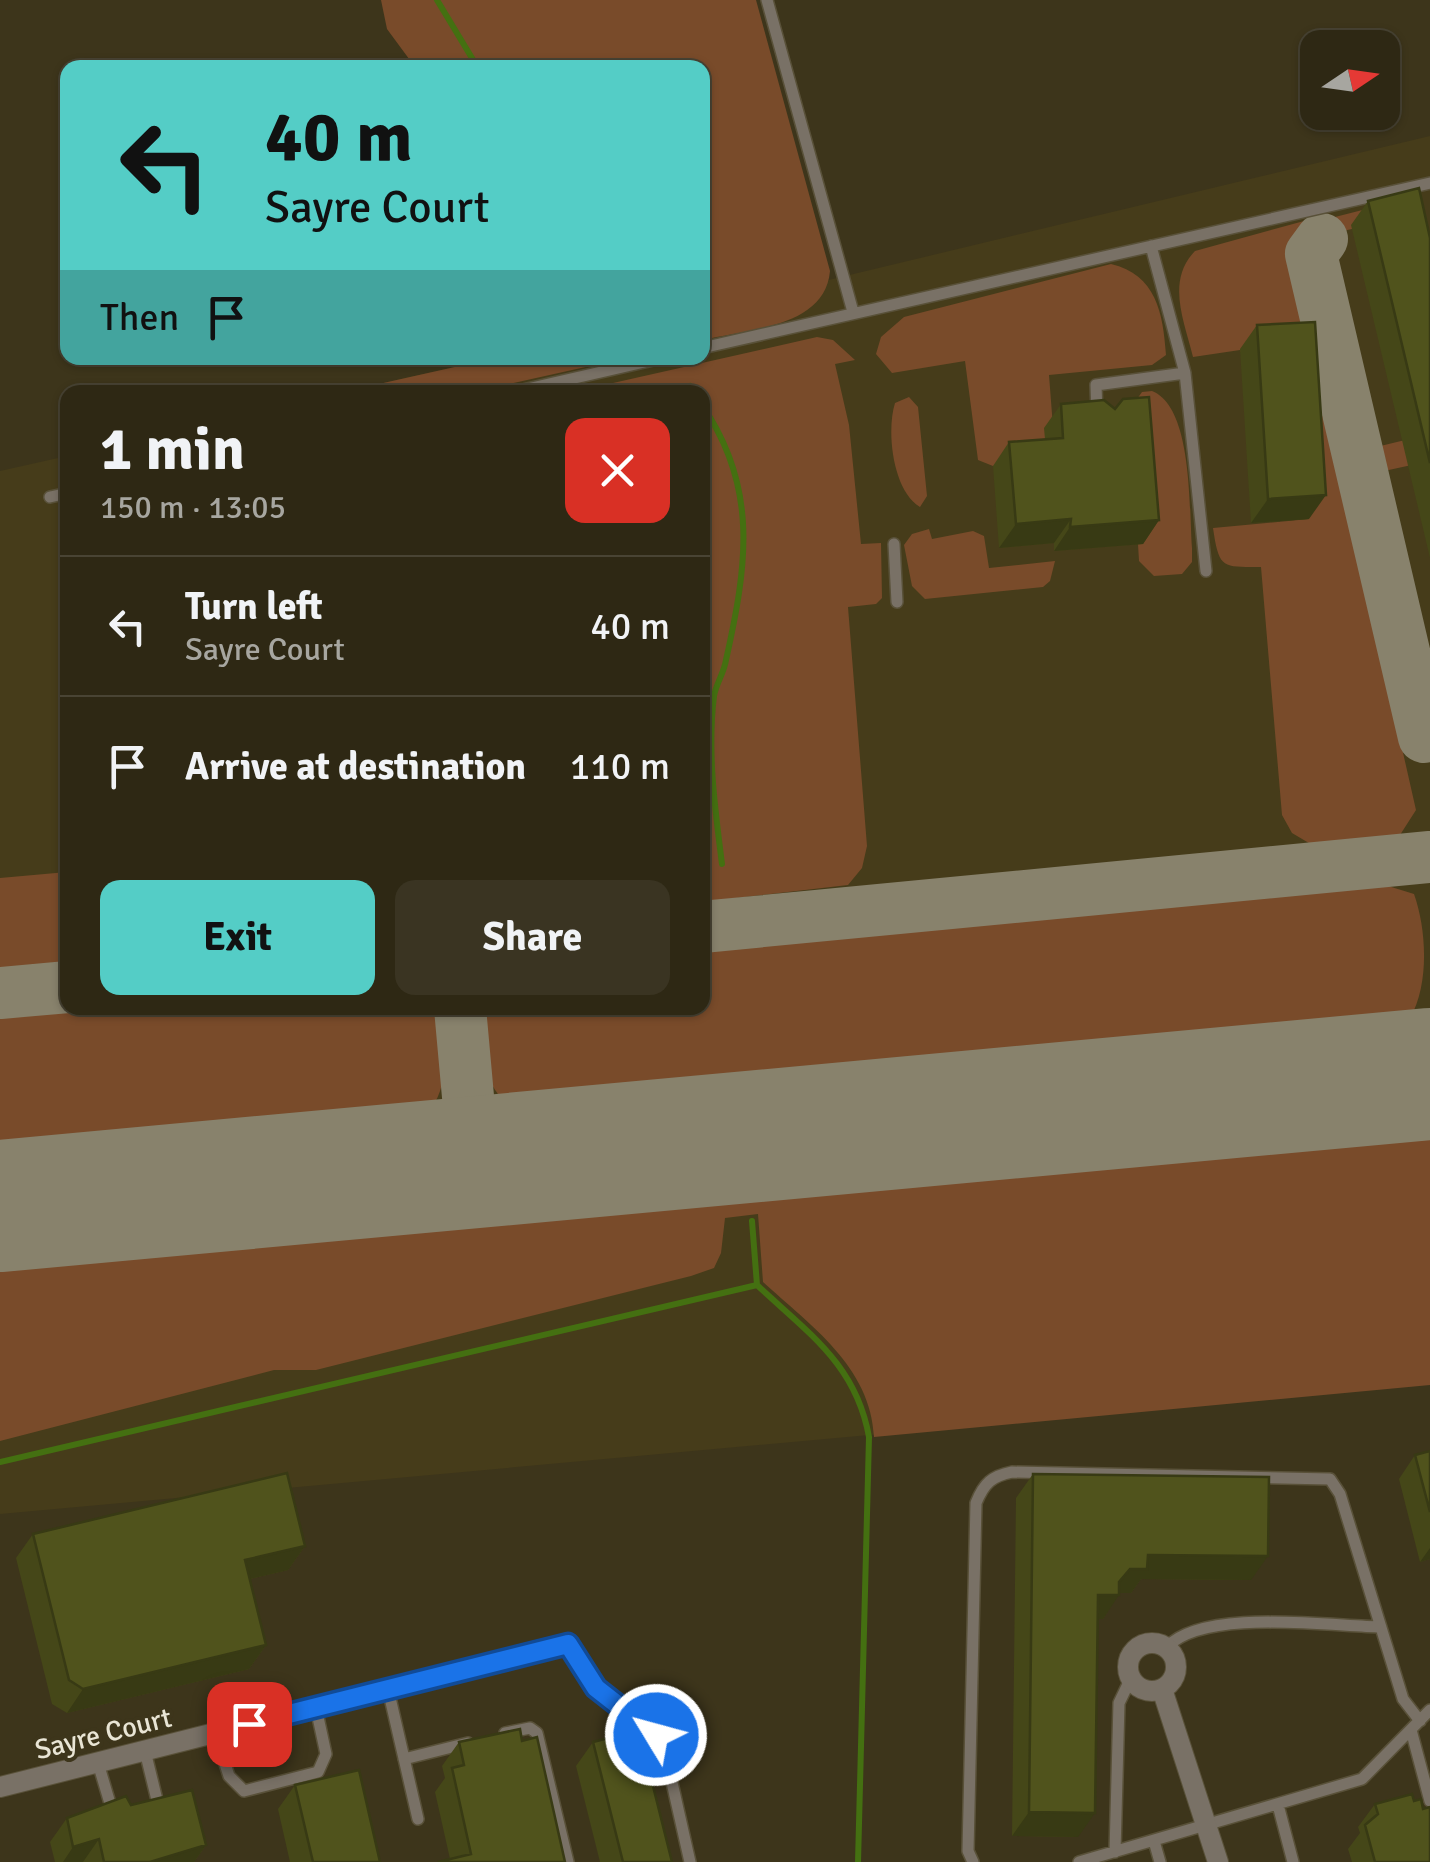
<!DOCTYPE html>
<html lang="en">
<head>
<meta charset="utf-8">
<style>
  :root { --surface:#2e2814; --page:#3a3422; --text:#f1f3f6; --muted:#a7a6a0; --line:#494434; --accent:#54cdc6 }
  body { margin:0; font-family:Signika,sans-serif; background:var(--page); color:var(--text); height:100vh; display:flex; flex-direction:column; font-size:38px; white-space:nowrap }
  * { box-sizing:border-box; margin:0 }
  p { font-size:32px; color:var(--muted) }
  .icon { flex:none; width:55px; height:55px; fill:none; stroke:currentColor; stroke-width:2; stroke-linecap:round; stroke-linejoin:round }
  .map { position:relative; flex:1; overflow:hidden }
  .drawer { position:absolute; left:60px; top:385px; width:650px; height:630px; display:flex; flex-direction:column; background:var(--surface); border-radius:20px; box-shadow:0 2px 8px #0004,0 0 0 2px var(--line) }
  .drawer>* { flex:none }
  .top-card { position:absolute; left:60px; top:60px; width:650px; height:305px; border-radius:20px; box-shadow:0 2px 8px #0004,0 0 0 2px var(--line); background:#54cdc6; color:#111; overflow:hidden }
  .needle { width:65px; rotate:77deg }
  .fabs { position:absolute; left:1300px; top:30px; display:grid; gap:20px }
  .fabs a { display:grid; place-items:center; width:100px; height:100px; border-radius:20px; background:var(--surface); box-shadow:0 2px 8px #0004,0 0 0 2px var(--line); font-size:50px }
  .pin { position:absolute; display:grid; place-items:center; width:85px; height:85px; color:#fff; margin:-42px; border-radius:20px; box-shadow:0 5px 15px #0006 }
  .me { position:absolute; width:110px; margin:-55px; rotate:307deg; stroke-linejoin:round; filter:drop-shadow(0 0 8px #0008) }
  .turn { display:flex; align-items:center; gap:35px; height:210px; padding:0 40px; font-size:45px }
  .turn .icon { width:130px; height:130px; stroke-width:2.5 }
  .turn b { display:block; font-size:70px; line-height:85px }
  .then { display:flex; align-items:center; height:95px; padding:0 40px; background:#0003; gap:20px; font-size:38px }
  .round { display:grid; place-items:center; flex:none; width:105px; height:105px; border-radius:20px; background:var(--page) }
  .summary { display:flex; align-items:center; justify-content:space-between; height:170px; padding:0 40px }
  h1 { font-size:60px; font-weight:700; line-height:75px }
  .primary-button { display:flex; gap:20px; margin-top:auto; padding:20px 40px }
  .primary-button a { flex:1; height:115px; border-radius:20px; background:var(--accent); color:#111; font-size:40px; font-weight:700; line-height:115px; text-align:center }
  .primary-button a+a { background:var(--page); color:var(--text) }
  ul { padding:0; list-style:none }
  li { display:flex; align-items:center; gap:30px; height:140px; padding:0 40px; border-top:2px solid var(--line) }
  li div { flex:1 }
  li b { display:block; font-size:38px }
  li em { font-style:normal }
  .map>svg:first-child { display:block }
</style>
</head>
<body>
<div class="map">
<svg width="1430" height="1862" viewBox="0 0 1430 1862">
  <rect width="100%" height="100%" fill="#3d351b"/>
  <path fill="#463c1a" d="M 1430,136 L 1430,1384 L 0,1514 L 0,471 L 67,456 L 68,1008 L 702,1008 L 702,392 L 343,392 L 495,358 L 702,358 L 703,310 Z"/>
  <path fill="#794b2a" d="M 381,0 L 756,0 L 830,271 C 825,328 747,329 703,340 L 702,68 L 415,67 L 387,29 Z
    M 1386,204 L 1352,229 L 1329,234 L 1328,226 L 1335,217 Z
    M 1304,221 L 1310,223 L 1316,238 L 1288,245 L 1416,810 L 1400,835 L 1388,841 L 1319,849 L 1292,833 L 1282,815 L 1261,567 C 1222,567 1219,569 1213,528 L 1309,519 L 1240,350 L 1193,357 C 1184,320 1166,281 1195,251 Z
    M 1111,264 C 1156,275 1163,312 1166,355 L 1152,365 L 1049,375 L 1053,427 L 1047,461 L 993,466 L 978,460 L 965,361 L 892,373 L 876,354 L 881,337 L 904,317 Z
    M 817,337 L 833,340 L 855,360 L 835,364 L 849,425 L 861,544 L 881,543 L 882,598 L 876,604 L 848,607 L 867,846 L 862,868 L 848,885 L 703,902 L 702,392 L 573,392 Z
    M 495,358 L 626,358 L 473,392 L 343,392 Z
    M 1152,391 C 1193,407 1189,509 1192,548 L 1192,562 L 1182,574 L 1154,576 L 1139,561 L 1138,544 L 1143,543 L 1132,406 L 1142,392 Z
    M 909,397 L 918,407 L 927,496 L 920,507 C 893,491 886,432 895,403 Z
    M 1430,434 L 1430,461 L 1375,473 L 1368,449 Z
    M 929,529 L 932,539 L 973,531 L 984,536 L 989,568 L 1055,561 L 1050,581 L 1043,587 L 925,599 L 912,586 L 904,545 L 912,534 Z
    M 67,872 L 67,962 L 0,968 L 0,878 Z
    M 1359,877 L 1414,894 C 1430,939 1430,1013 1391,1039 L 560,1120 C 489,1118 479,1069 479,1008 L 702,1008 L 703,946 L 874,924 Z
    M 79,1008 L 439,1008 C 449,1070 453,1120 380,1137 L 0,1173 L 0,1015 Z
    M 1430,1104 L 1430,1385 L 874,1437 C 871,1367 810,1325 763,1282 L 758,1214 L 725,1218 L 721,1253 L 714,1268 L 691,1276 L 316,1370 L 274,1370 L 0,1441 L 0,1239 Z"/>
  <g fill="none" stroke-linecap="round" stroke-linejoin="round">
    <path stroke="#447011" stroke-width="6" d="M 437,0 L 478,68
      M 690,386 L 694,392
      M 702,405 C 759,488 747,566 726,660 C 724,673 716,684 714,696 C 707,751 715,809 722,864
      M 752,1221 L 757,1285 C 808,1333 856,1364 869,1437 L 858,1862
      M 0,1462 L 757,1285"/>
    <path stroke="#88826c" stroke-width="52" d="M 1322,239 L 1311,254 L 1424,737
      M 702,927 L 1430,857
      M 0,993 L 68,987
      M 460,1008 L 474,1163"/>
    <path stroke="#88826c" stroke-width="132" d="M 0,1206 L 1430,1074"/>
    <g stroke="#595139" stroke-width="14">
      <path id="lane" d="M 767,0 L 853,312
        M 1151,246 L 1185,373 L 1206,571
        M 702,348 L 1430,183
        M 514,392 L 662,358
        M 1097,415 L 1096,385 L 1185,373
        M 50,497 L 68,493
        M 894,544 L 897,602
        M 568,1644 L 596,1689 L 656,1735 L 666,1756 L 690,1862
        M 1167,1647 C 1204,1608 1328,1626 1381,1627
        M 388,1689 L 418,1819
        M 1411,1730 L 1430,1801
        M 215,1733 L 229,1776 L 244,1791 L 318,1772 L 326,1754 L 316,1708
        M 505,1733 L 530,1728 L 537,1733 L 568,1862
        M 145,1751 L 158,1804
        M 404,1759 L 468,1743
        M 98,1763 L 112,1810
        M 1278,1805 L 1293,1862
        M 1154,1841 L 1160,1862
        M 1115,1852 L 1119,1703 L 1131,1678
        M 973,1862 L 968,1851 L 976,1503 C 984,1483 992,1476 1012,1472 L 1330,1479 L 1340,1494 L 1403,1699 L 1420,1721
        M 1079,1862 L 1362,1779 L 1430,1710"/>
    </g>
    <g stroke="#595139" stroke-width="22">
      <path id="street" d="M1128 1667a24 24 0 1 1 48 0a24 24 0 1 1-48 0Z
        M 1162,1689 L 1218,1862
        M 0,1787 L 568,1644"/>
    </g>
    <use href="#lane" stroke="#797166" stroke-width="11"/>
    <use href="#street" stroke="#797166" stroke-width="20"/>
  </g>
  <path fill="#454718" d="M 1368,201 L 1430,238 L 1430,558 L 1351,225 Z
    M 1257,325 L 1309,519 L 1251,523 L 1240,349 Z
    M 1061,404 L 1159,520 L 1143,544 L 1054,551 L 1054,543 L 999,548 L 993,466 L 1009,442 L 1045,439 L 1044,428 Z
    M 1430,1451 L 1430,1559 L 1420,1562 L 1399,1479 L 1415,1455 Z
    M 1033,1474 L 1251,1580 L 1141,1579 L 1131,1593 L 1119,1593 L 1103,1619 L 1097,1619 L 1078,1837 L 1012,1836 L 1016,1498 Z
    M 33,1534 L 305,1546 L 288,1570 L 250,1579 L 266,1645 L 249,1669 L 67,1713 L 52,1704 L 16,1558 Z
    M 522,1741 L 565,1862 L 450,1859 L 435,1792 L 445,1778 L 442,1766 L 459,1742 Z
    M 593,1742 L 672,1862 L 600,1862 L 576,1766 Z
    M 295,1785 L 380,1862 L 290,1862 L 278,1809 Z
    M 1375,1804 L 1430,1862 L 1352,1862 L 1348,1849 L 1360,1833 L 1358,1827 Z
    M 131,1805 L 206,1845 L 194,1862 L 55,1862 L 50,1842 L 67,1818 Z"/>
  <path fill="#383a14" d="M 1326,495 L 1309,519 L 1251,523 L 1268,499 Z
    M 1071,519 L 1054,543 L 999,548 L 1016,524 Z
    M 1159,520 L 1143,544 L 1054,551 L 1070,527 Z
    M 305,1546 L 288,1570 L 228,1584 L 245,1560 Z
    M 1430,1548 L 1430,1559 L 1420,1562 Z
    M 1148,1555 L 1268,1556 L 1251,1580 L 1141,1579 L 1131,1593 L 1113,1593 L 1119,1595 L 1103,1619 L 1081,1619 L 1098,1595 Z
    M 266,1645 L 249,1669 L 67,1713 L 83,1689 Z
    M 1029,1812 L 1095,1813 L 1078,1837 L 1012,1836 Z
    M 99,1839 L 83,1862 L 63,1862 L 73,1847 Z
    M 206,1845 L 194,1862 L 150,1862 Z"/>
  <path fill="#50531c" stroke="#383a14" stroke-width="2.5" d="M 1419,188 L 1430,238 L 1430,463 L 1368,201 Z
    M 1315,322 L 1326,495 L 1268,499 L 1257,325 Z
    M 1149,397 L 1159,520 L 1070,527 L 1071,519 L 1016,524 L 1009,442 L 1063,438 L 1061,404 L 1104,400 L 1115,409 L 1123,399 Z
    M 1430,1451 L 1430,1512 L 1415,1455 Z
    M 287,1473 L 305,1546 L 245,1560 L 266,1645 L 83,1689 L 69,1680 L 33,1534 Z
    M 1033,1474 L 1269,1477 L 1268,1556 L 1148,1555 L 1147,1569 L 1130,1569 L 1119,1582 L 1119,1595 L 1098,1595 L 1095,1813 L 1029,1812 Z
    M 520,1729 L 522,1741 L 537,1737 L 565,1862 L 438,1862 L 471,1854 L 452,1768 L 464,1765 L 459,1742 Z
    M 639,1730 L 672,1862 L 623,1862 L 593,1742 Z
    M 359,1770 L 380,1862 L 313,1862 L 295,1785 Z
    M 192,1790 L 206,1845 L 150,1862 L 104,1862 L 99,1839 L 73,1847 L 67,1818 L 126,1796 L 131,1805 Z
    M 1412,1794 L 1414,1801 L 1421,1799 L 1423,1809 L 1430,1807 L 1430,1862 L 1375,1862 L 1365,1825 L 1378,1814 L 1375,1804 Z"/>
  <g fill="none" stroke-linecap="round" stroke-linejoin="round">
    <g stroke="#114b97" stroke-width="25">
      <path id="route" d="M 249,1724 L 568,1644 L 596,1688 L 656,1735"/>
    </g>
    <use href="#route" stroke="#1a73e8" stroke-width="18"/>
  </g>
  <g text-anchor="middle" stroke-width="8" stroke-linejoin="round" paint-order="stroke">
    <g font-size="28" fill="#e9e5d5" stroke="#3d351b">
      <text transform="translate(103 1733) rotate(-14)" y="10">Sayre Court</text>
    </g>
  </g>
</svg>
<div class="fabs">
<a><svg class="needle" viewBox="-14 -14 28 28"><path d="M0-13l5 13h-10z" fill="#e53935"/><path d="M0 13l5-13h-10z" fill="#a7a6a0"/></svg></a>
</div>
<div class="pin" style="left:249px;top:1724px;background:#d93025"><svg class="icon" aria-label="arrive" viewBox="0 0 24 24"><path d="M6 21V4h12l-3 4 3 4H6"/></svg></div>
<svg class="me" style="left:656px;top:1735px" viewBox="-20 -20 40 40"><circle r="17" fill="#1a73e8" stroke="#fff" stroke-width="3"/><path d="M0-11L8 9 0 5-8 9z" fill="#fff"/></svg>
<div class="top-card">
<div class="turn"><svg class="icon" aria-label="left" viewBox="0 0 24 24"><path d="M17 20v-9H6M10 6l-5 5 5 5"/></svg><div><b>40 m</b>Sayre Court</div></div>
<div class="then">Then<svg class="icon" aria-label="arrive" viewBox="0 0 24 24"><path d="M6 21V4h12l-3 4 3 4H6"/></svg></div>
</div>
<section class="drawer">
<div class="summary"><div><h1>1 min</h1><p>150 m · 13:05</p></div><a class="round" style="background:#d93025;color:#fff"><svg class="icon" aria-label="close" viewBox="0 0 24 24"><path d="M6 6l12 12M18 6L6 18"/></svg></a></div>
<ul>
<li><svg class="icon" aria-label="left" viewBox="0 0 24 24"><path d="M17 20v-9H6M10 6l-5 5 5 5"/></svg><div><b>Turn left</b><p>Sayre Court</p></div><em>40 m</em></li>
<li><svg class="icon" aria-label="arrive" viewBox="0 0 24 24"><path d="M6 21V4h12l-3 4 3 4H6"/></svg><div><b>Arrive at destination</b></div><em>110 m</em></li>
</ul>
<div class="primary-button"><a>Exit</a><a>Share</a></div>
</section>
</div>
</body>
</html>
